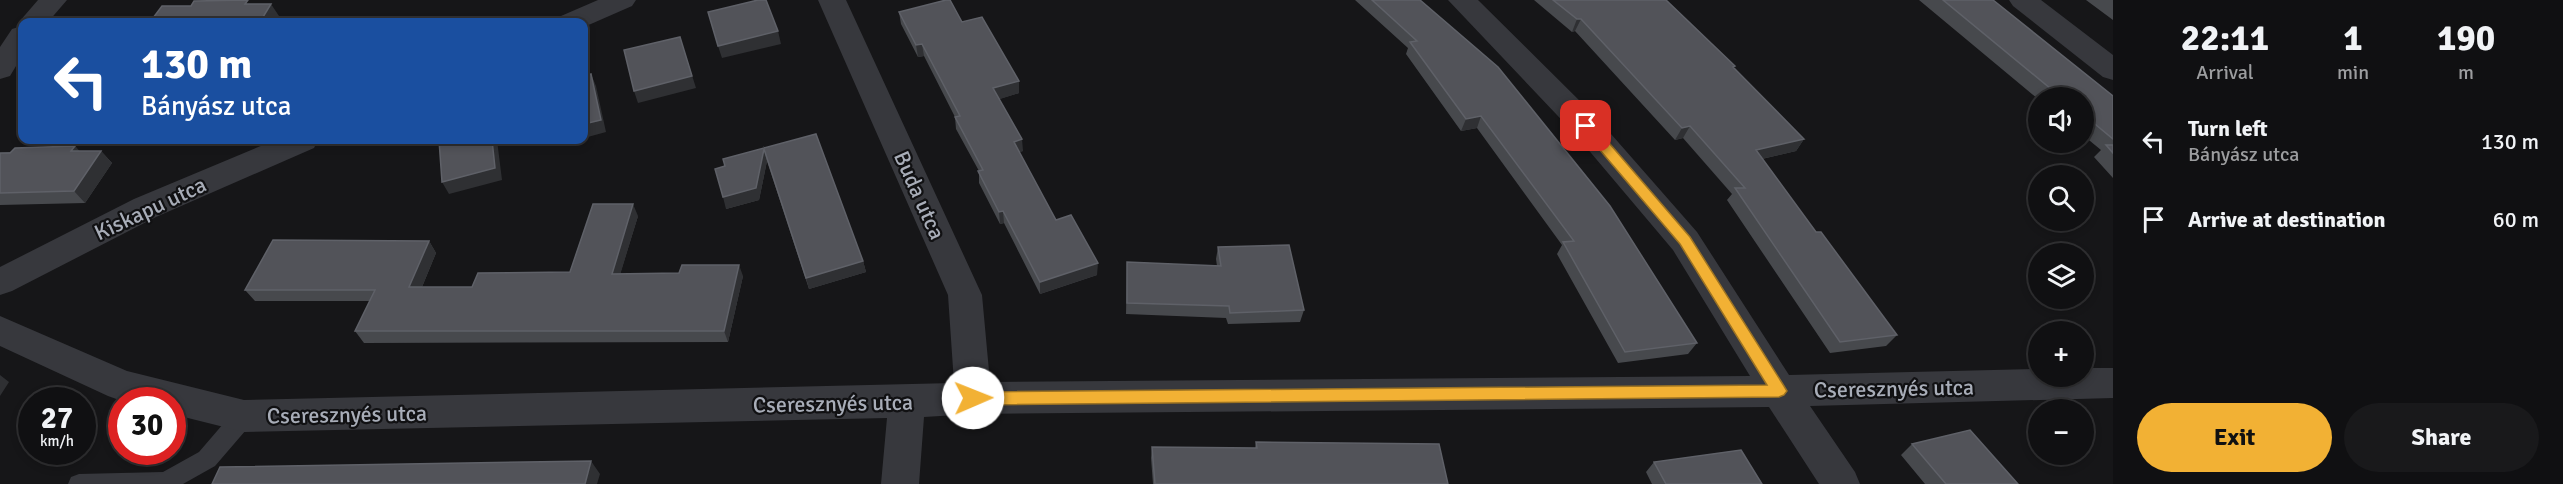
<!DOCTYPE html>
<html lang="en">
<head>
<meta charset="utf-8">
<style>
  :root { --surface:#101012; --page:#19191b; --text:#f1f3f6; --muted:#9c9d9f; --line:#303032; --accent:#f2b134 }
  body { margin:0; font-family:Signika,sans-serif; background:var(--page); color:var(--text); height:100vh; display:flex; flex-direction:column; font-size:22px; white-space:nowrap }
  * { box-sizing:border-box; margin:0 }
  p { font-size:20px; color:var(--muted) }
  .icon { flex:none; width:33px; height:33px; fill:none; stroke:currentColor; stroke-width:2; stroke-linecap:round; stroke-linejoin:round }
  .map { position:relative; flex:1; overflow:hidden }
  .sheet { display:flex; flex-direction:column; background:var(--surface); width:450px }
  .sheet>* { flex:none }
  .guide { position:absolute; left:18px; top:18px; width:570px; height:126px; border-radius:12px; box-shadow:0 3px 9px #0003,0 0 0 2px var(--line); background:#1a4fa0; color:#fff; overflow:hidden }
  .buttons { position:absolute; left:2028px; top:87px; display:grid; gap:12px }
  .buttons a { display:grid; place-items:center; width:66px; height:66px; border-radius:50%; background:var(--surface); box-shadow:0 3px 9px #0003,0 0 0 2px var(--line); font-size:30px }
  .speed { position:absolute; left:18px; top:387px; display:flex; gap:12px; font-size:30px; font-weight:700; text-align:center }
  .speed>* { display:grid; place-content:center; width:78px; height:78px; border-radius:50%; background:var(--surface); box-shadow:0 3px 9px #0003,0 0 0 2px var(--line); line-height:1 }
  .speed small { font-size:15px; font-weight:400 }
  .speed .limit { border:9px solid #d22; background:#fff; color:#111 }
  .pin { position:absolute; display:grid; place-items:center; width:51px; height:51px; color:#fff; margin:-26px; border-radius:12px; box-shadow:0 3px 9px #0006 }
  .me { position:absolute; width:66px; margin:-33px; rotate:89deg; stroke-linejoin:round; filter:drop-shadow(0 0 4px #0008) }
  .turn { display:flex; align-items:center; gap:21px; height:126px; padding:0 24px; font-size:27px }
  .turn .icon { width:78px; height:78px; stroke-width:2.5 }
  .turn b { display:block; font-size:42px; line-height:51px }
  .eta { display:flex; justify-content:space-evenly; align-items:center; height:102px; text-align:center }
  .eta b { font-size:36px; font-weight:800; line-height:42px }
  .primary-button { display:flex; gap:12px; margin-top:auto; padding:12px 24px }
  .primary-button a { flex:1; height:69px; border-radius:36px; background:var(--accent); color:#111; font-size:24px; font-weight:800; line-height:69px; text-align:center }
  .primary-button a+a { background:var(--page); color:var(--text) }
  ul { padding:0; list-style:none }
  li { display:flex; align-items:center; gap:18px; height:78px; padding:0 24px }
  li div { flex:1 }
  li b { display:block; font-size:22px }
  li em { font-style:normal }
  main { display:flex; flex:1; min-height:0 }
  .map>svg:first-child { display:block }
</style>
</head>
<body>
<main>
<div class="map">
<svg width="2113" height="484" viewBox="0 0 2113 484">
  <rect width="100%" height="100%" fill="#161618"/>
  <g fill="none" stroke-linecap="round" stroke-linejoin="round">
    <path fill="#37383d" fill-rule="evenodd" d="M 244,407 L 252,409 L 255,416 L 252,423 L 215,466 L 183,484 L 68,484 L 71,477 L 79,474 L 163,472 L 199,452 L 236,409 Z"/>
    <path fill="#37383d" fill-rule="evenodd" d="M 38,0 L 67,0 L 48,22 L 22,22 L 22,56 L 10,76 L 0,79 L 0,47 L 12,29 L 22,26 L 19,22 Z
      M 598,0 L 636,0 L 632,6 L 584,27 L 584,22 L 557,22 L 561,16 Z
      M 818,0 L 846,0 L 982,295 L 990,382 L 1750,376 L 1673,250 L 1575,134 L 1448,0 L 1478,0 L 1597,118 L 1697,232 L 1789,375 L 2038,369 L 2038,376 L 2084,376 L 2084,368 L 2113,368 L 2113,398 L 1810,406 L 1855,472 L 1860,484 L 1819,484 L 1769,407 L 973,414 L 924,417 L 919,484 L 881,484 L 887,418 L 244,432 L 172,414 L 172,400 L 122,401 L 108,396 L 0,346 L 0,316 L 127,371 L 244,400 L 954,383 L 948,295 Z
      M 2009,0 L 2041,0 L 2113,55 L 2113,80 L 2103,77 L 2013,6 Z
      M 275,140 L 318,140 L 314,148 L 156,217 L 12,291 L 0,295 L 0,267 L 134,199 Z"/>
  </g>
  <path fill="#47494d" d="M 1355,0 L 1420,0 L 1697,343 L 1688,354 L 1618,363 L 1557,254 L 1562,245 L 1477,128 L 1461,131 L 1406,54 L 1408,48 Z
    M 1534,0 L 1666,0 L 1804,139 L 1796,151 L 1762,159 L 1816,232 L 1897,335 L 1886,346 L 1830,353 L 1727,200 L 1732,194 L 1683,138 L 1675,140 L 1575,31 L 1572,32 Z
    M 1919,0 L 1993,0 L 2113,96 L 2113,178 L 2094,157 L 2101,150 L 2084,136 L 2084,98 L 2038,98 L 2038,99 Z
    M 2086,0 L 2113,0 L 2113,20 Z
    M 899,12 L 962,22 L 1019,93 L 999,99 L 1023,151 L 1019,152 L 1056,220 L 1097,275 L 1040,294 L 1004,223 L 1000,224 L 979,183 L 979,171 L 956,129 L 955,117 L 924,56 L 918,57 L 901,24 Z
    M 816,134 L 863,261 L 866,272 L 809,289 L 767,161 L 759,200 L 726,209 L 725,166 Z
    M 75,146 L 79,151 L 101,151 L 112,163 L 85,203 L 0,205 L 0,153 Z
    M 638,216 L 620,274 L 743,276 L 728,342 L 364,343 L 355,331 L 370,301 L 255,301 L 245,290 L 429,241 L 436,253 L 422,287 L 472,287 L 570,272 Z
    M 1218,247 L 1304,310 L 1300,322 L 1228,324 L 1226,318 L 1126,314 L 1127,262 L 1217,266 L 1216,259 Z
    M 1256,442 L 1448,484 L 1153,484 L 1151,458 L 1152,447 L 1255,448 Z
    M 1912,444 L 2018,484 L 1925,484 L 1901,455 Z
    M 1654,462 L 1762,484 L 1652,484 L 1646,472 Z"/>
  <path fill="#2f3033" d="M 271,4 L 279,16 L 275,22 L 260,22 Z
    M 1577,19 L 1581,19 L 1575,31 L 1572,32 Z
    M 778,31 L 781,44 L 722,58 L 718,46 Z
    M 680,37 L 696,88 L 638,103 L 634,91 Z
    M 922,44 L 924,56 L 918,57 L 916,45 Z
    M 591,74 L 596,86 L 606,132 L 584,138 L 584,124 Z
    M 1019,81 L 1019,93 L 994,101 L 993,88 Z
    M 1481,116 L 1477,128 L 1461,131 L 1466,119 Z
    M 1690,126 L 1683,138 L 1675,140 L 1682,128 Z
    M 1022,139 L 1023,151 L 1014,154 L 1014,142 Z
    M 1804,139 L 1796,151 L 1748,162 L 1756,150 Z
    M 492,140 L 497,140 L 502,180 L 449,194 L 442,182 Z
    M 553,140 L 577,140 L 555,145 Z
    M 75,146 L 86,158 L 71,151 Z
    M 764,149 L 767,161 L 759,200 L 726,209 L 723,197 Z
    M 101,151 L 112,163 L 85,203 L 74,191 Z
    M 633,204 L 638,216 L 617,285 L 612,274 Z
    M 1003,211 L 1004,223 L 1000,224 L 999,212 Z
    M 429,241 L 436,253 L 417,299 L 409,287 Z
    M 863,261 L 866,272 L 809,289 L 806,278 Z
    M 1098,263 L 1097,275 L 1040,294 L 1040,282 Z
    M 739,265 L 743,276 L 728,342 L 724,331 Z
    M 0,375 L 9,382 L 0,396 Z
    M 591,461 L 600,474 L 597,484 L 585,484 Z"/>
  <path fill="#525359" stroke="#5f6168" stroke-width="1.5" d="M 248,0 L 245,4 L 271,4 L 260,22 L 150,22 L 162,6 L 191,6 L 194,1 Z
    M 758,0 L 766,0 L 778,31 L 718,46 L 708,12 Z
    M 946,0 L 950,0 L 962,22 L 982,17 L 1019,81 L 993,88 L 1022,139 L 1014,142 L 1056,220 L 1071,215 L 1098,263 L 1040,282 L 1003,211 L 999,212 L 978,171 L 983,170 L 955,117 L 960,116 L 922,44 L 916,45 L 899,12 Z
    M 1372,0 L 1420,0 L 1498,67 L 1610,206 L 1697,343 L 1625,352 L 1563,242 L 1574,241 L 1481,116 L 1466,119 L 1410,42 L 1417,41 Z
    M 1553,0 L 1666,0 L 1735,66 L 1733,67 L 1804,139 L 1756,150 L 1816,232 L 1821,232 L 1897,335 L 1840,342 L 1735,188 L 1745,188 L 1690,126 L 1682,128 L 1581,19 L 1577,19 Z
    M 1943,0 L 1993,0 L 2113,96 L 2113,139 L 2084,115 L 2084,98 L 2062,98 Z
    M 680,37 L 692,76 L 634,91 L 624,50 Z
    M 591,74 L 601,120 L 584,124 L 584,76 Z
    M 816,134 L 863,261 L 806,278 L 764,149 L 756,188 L 723,197 L 715,169 L 725,166 L 723,159 Z
    M 439,140 L 492,140 L 495,168 L 442,182 Z
    M 2106,145 L 2113,145 L 2113,153 Z
    M 75,146 L 71,151 L 101,151 L 74,191 L 0,193 L 0,153 L 10,153 L 15,148 Z
    M 593,204 L 633,204 L 612,274 L 679,273 L 682,265 L 739,265 L 724,331 L 355,331 L 375,290 L 245,290 L 273,240 L 429,241 L 409,287 L 472,287 L 478,273 L 570,272 Z
    M 1289,245 L 1304,310 L 1230,313 L 1229,306 L 1127,303 L 1127,262 L 1221,266 L 1218,247 Z
    M 1970,430 L 2018,484 L 1946,484 L 1912,444 Z
    M 1256,442 L 1439,444 L 1448,484 L 1155,484 L 1152,447 L 1257,448 Z
    M 1741,450 L 1762,484 L 1666,484 L 1654,462 Z
    M 591,461 L 585,484 L 212,484 L 220,467 Z"/>
  <path fill="#f2b134" stroke="#9d7322" stroke-width="1.5" d="M 1586,121 L 1591,122 L 1690,237 L 1784,386 L 1787,391 L 1784,395 L 1779,397 L 973,405 L 968,403 L 965,398 L 968,394 L 973,392 L 1767,385 L 1680,244 L 1582,129 L 1580,126 L 1582,122 Z"/>
  <g text-anchor="middle" stroke-width="4.5" stroke-linejoin="round" paint-order="stroke">
    <g font-size="22" fill="#a8adb8" stroke="#111113">
      <text transform="translate(920 195) rotate(66)" y="8">Buda utca</text>
      <text transform="translate(150 208) rotate(-25)" y="8">Kiskapu utca</text>
      <text transform="translate(1894 388) rotate(-1)" y="8">Cseresznyés utca</text>
      <text transform="translate(833 403) rotate(-1)" y="8">Cseresznyés utca</text>
      <text transform="translate(347 414) rotate(-1)" y="8">Cseresznyés utca</text>
    </g>
  </g>
</svg>
<div class="buttons">
<a><svg class="icon" aria-label="sound" viewBox="0 0 24 24"><path d="M4 9h4l5-4v14l-5-4H4zM17 9q2 3 0 6"/></svg></a>
<a><svg class="icon" aria-label="search" viewBox="0 0 24 24"><circle cx="10" cy="10" r="6"/><path d="M15 15l6 6"/></svg></a>
<a><svg class="icon" aria-label="layers" viewBox="0 0 24 24"><path d="M12 4l9 5-9 5-9-5zM3 14l9 5 9-5"/></svg></a>
<a>+</a>
<a>−</a>
</div>
<div class="speed"><div>27<small>km/h</small></div><div class="limit">30</div></div>
<div class="pin" style="left:1586px;top:126px;background:#d93025"><svg class="icon" aria-label="arrive" viewBox="0 0 24 24"><path d="M6 21V4h12l-3 4 3 4H6"/></svg></div>
<svg class="me" style="left:973px;top:398px" viewBox="-20 -20 40 40"><circle r="19" fill="#fff"/><path d="M0-13L10 11 0 6-10 11z" fill="#f2b134"/></svg>
<div class="guide">
<div class="turn"><svg class="icon" aria-label="left" viewBox="0 0 24 24"><path d="M17 20v-9H6M10 6l-5 5 5 5"/></svg><div><b>130 m</b>Bányász utca</div></div>
</div>
</div>
<section class="sheet">
<div class="eta">
<div><b>22:11</b><p>Arrival</p></div>
<div><b>1</b><p>min</p></div>
<div><b>190</b><p>m</p></div>
</div>
<ul>
<li><svg class="icon" aria-label="left" viewBox="0 0 24 24"><path d="M17 20v-9H6M10 6l-5 5 5 5"/></svg><div><b>Turn left</b><p>Bányász utca</p></div><em>130 m</em></li>
<li><svg class="icon" aria-label="arrive" viewBox="0 0 24 24"><path d="M6 21V4h12l-3 4 3 4H6"/></svg><div><b>Arrive at destination</b></div><em>60 m</em></li>
</ul>
<div class="primary-button"><a>Exit</a><a>Share</a></div>
</section>
</main>
</body>
</html>
